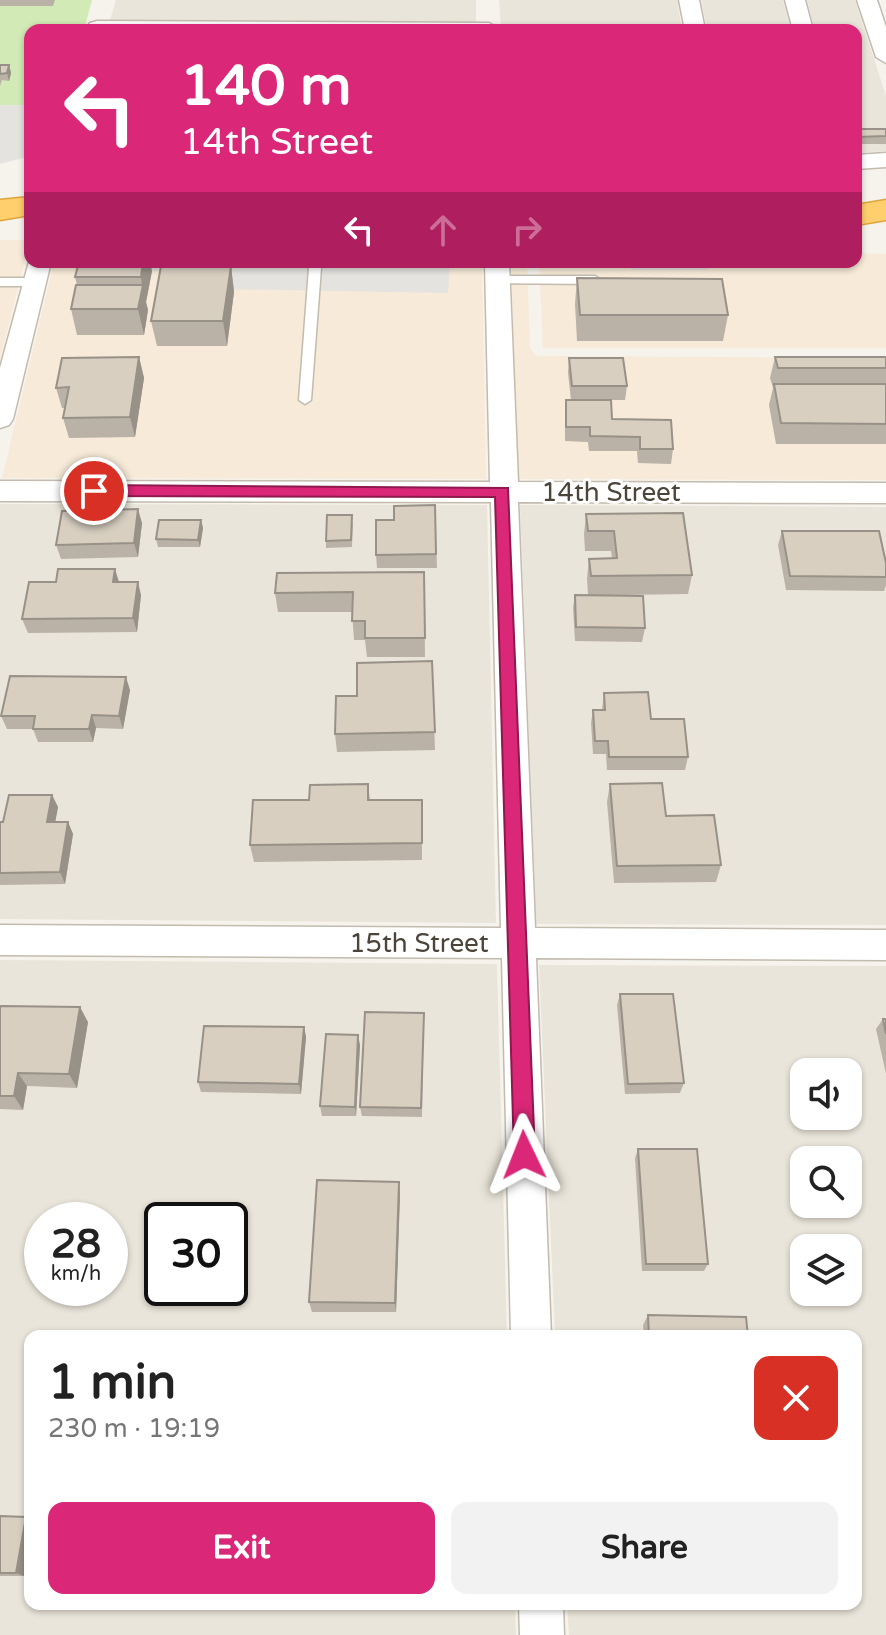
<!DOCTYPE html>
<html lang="en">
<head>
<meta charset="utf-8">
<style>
  :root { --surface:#fff; --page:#f2f2f2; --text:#222; --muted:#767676; --accent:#db2777 }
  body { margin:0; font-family:"Varela Round",sans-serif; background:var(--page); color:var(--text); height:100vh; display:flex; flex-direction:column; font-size:30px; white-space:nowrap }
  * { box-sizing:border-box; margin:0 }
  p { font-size:26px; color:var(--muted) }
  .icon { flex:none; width:44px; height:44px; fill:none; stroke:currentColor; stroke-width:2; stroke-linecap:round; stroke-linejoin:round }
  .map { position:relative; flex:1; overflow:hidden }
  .details { position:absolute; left:24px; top:1330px; width:838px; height:280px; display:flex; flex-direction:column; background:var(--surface); border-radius:16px; box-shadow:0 2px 6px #0004 }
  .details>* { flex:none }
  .guide { position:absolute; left:24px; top:24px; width:838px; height:244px; border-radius:16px; box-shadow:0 2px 6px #0004; background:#db2777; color:#fff; overflow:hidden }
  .fabs { position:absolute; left:790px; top:1058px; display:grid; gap:16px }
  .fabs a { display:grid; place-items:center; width:72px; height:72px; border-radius:16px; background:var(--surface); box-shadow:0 2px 6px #0004; font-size:40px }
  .speed { position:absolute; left:24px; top:1202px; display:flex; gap:16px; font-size:40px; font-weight:700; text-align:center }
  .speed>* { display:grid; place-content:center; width:104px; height:104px; border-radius:50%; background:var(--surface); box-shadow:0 2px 6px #0004; line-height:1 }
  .speed small { font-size:20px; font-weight:400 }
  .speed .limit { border:4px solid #111; border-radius:12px; background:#fff; color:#111 }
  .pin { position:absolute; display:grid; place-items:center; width:68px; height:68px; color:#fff; margin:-34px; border:4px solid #fff; border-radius:50%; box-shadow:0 2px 8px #0007 }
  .me { position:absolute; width:88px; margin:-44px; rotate:358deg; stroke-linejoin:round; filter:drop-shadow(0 0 6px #0008) }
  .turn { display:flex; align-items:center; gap:28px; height:168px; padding:0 24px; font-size:36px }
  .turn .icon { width:104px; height:104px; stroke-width:2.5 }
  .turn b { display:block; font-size:56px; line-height:68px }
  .lanes { display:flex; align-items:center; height:76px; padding:0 24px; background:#0003; justify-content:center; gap:40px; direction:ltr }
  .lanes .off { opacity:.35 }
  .round { display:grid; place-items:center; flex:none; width:84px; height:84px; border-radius:16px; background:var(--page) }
  .head { display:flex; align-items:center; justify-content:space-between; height:136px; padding:0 24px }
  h1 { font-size:48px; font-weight:700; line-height:60px }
  .action { display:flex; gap:16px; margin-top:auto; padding:16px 24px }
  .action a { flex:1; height:92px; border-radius:16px; background:var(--accent); color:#fff; font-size:32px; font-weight:700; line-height:92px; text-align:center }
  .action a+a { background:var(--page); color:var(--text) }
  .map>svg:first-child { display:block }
</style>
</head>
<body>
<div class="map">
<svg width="886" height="1635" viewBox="0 0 886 1635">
  <rect width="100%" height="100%" fill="#f6f3ec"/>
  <path fill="#eae5da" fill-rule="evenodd" d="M 116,0 L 476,0 L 476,22 L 110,20 Z
    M 499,0 L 677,0 L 682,30 L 501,30 Z
    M 701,0 L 783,0 L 791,30 L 707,30 Z
    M 807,0 L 855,0 L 886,96 L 886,151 L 856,153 L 856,30 L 815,30 Z
    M 0,504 L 487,505 L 496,923 L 0,919 Z
    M 520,505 L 886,507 L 886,925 L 536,924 Z
    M 0,960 L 497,964 L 507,1336 L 30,1336 L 30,1604 L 515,1604 L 516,1635 L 0,1635 ZM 42,1220 L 110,1220 L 110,1288 L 42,1288 ZM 162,1220 L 230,1220 L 230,1288 L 162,1288 Z
    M 539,965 L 886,966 L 886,1635 L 569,1635 L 567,1604 L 856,1604 L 856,1336 L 555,1336 ZM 804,1072 L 848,1072 L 848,1116 L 804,1116 ZM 804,1160 L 848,1160 L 848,1204 L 804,1204 ZM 804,1248 L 848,1248 L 848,1292 L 804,1292 Z"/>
  <path fill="#f7ead8" d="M 0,240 L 30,240 L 0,359 Z
    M 856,253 L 886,254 L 886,348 L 543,348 L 539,262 L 856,262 Z
    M 54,262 L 482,262 L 486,479 L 2,478 Z
    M 511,262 L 527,262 L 530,348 L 536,356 L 886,358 L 886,480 L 518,479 Z"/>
  <path fill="#d2eab5" d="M 0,0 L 92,0 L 84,30 L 30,30 L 30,105 L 0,105 Z"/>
  <path fill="#e5e3e0" d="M 0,105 L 30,105 L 30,156 L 0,164 Z
    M 137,262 L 450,262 L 448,293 L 161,288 L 163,271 L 135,271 Z
    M 630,262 L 706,262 L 707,270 L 631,270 Z"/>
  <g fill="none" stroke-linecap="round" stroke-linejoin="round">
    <g stroke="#c2bbae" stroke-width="3">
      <path id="lane" d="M 315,264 L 321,268 L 311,400 L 305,404 L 299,400 L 309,268 Z
        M 497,276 L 595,276 L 601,280 L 595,284 L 493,283 L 493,277 Z
        M 0,278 L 34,278 L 40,282 L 34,286 L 0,286 Z"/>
    </g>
    <g stroke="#c2bbae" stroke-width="3">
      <path id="street" d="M 679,0 L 699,0 L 705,30 L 685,30 Z
        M 785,0 L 805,0 L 813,30 L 793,30 Z
        M 857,0 L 877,0 L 886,27 L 886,63 L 876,57 Z
        M 97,21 L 489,23 L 499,29 L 89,30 L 87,27 L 90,23 Z
        M 886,153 L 886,167 L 856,169 L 856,155 Z
        M 30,258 L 30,262 L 51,262 L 13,419 L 9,425 L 0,428 L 0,368 Z
        M 485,262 L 509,262 L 518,482 L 886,483 L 886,503 L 518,502 L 535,928 L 886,930 L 886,960 L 536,958 L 551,1336 L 511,1336 L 502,958 L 0,955 L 0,925 L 501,928 L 491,502 L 0,501 L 0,481 L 490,482 Z
        M 519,1604 L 563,1604 L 564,1635 L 520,1635 Z"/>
    </g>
    <g stroke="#e0a43c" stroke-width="3">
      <path id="highway" d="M 30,197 L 30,215 L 0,220 L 0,200 Z
        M 886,200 L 886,220 L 856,225 L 856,205 Z"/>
    </g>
    <use href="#lane" fill="#fff" fill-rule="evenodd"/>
    <use href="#street" fill="#fff" fill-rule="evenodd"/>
    <use href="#highway" fill="#ffcf6e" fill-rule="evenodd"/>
  </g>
  <path fill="#bab2a6" d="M 0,0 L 55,0 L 53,6 L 0,6 Z
    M 0,65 L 9,65 L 11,73 L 9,81 L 2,80 L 0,86 Z
    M 856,129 L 886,129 L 886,144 L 856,144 Z
    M 231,266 L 234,292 L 227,346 L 157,346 L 151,321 Z
    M 152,271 L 146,302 L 148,310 L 144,335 L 77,335 L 71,309 L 77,285 L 75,277 Z
    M 577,278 L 728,315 L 723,341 L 577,341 L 575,304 Z
    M 139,357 L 144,378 L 135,437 L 69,438 L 63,418 L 65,408 L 62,408 L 56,388 Z
    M 775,357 L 886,357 L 886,444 L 776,444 L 769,405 L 773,388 L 770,378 Z
    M 569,358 L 627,386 L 625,400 L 609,400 L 612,419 L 673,449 L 671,464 L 638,463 L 637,451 L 589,451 L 588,442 L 565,441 L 565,414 L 566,400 L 571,400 L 568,373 Z
    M 435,505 L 437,568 L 377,568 L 376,555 L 394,520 Z
    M 586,514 L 692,575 L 688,594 L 624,595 L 645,628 L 642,642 L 575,641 L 573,608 L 575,595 L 588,595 L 587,578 L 589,559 L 612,558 L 611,551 L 585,551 L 584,534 Z
    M 201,520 L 203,528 L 200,547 L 158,547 L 156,539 Z
    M 353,522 L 352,547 L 326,548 L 326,541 Z
    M 142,523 L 138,557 L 61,559 L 56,545 Z
    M 782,531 L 886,563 L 886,585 L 884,591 L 786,590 L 778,545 Z
    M 424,572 L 425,657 L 367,657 L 365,640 L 354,640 L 352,612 L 278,612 L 275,593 Z
    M 119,582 L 141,595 L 137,632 L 28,633 L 22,619 Z
    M 432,661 L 435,750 L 337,752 L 335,734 Z
    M 130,690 L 123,729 L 96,728 L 93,742 L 38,742 L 33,729 L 7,729 L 1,716 Z
    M 604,693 L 651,719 L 688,757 L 685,770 L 607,770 L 606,754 L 593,754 L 591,723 L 593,710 L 602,710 Z
    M 368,784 L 370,800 L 422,800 L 422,860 L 254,862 L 250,845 L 309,800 Z
    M 610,784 L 666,816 L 721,865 L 716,882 L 614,883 L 607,802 Z
    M 52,795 L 58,807 L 55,822 L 68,822 L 73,834 L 65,884 L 0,885 L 0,822 L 3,822 Z
    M 620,994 L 684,1083 L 680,1093 L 625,1094 L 617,1005 Z
    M 0,1006 L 88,1022 L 77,1088 L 27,1086 L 23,1110 L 0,1109 Z
    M 424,1013 L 422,1117 L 362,1116 L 360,1107 Z
    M 883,1019 L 886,1019 L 886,1074 L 876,1029 Z
    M 304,1027 L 306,1037 L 301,1094 L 201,1092 L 198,1082 Z
    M 360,1045 L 356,1116 L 322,1116 L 320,1106 Z
    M 638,1149 L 708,1264 L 704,1271 L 642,1271 L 635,1158 Z
    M 399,1182 L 400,1194 L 396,1312 L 312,1312 L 309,1302 Z
    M 648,1315 L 748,1336 L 644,1336 L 643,1325 Z
    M 0,1516 L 26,1517 L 30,1519 L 30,1540 L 24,1576 L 0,1576 Z"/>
  <path fill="#979187" d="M 9,65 L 11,73 L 9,81 L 7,73 Z
    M 143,262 L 150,262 L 152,271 L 146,302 L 148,310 L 144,335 L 138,309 L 142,285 L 141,277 Z
    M 231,266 L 234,292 L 227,346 L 223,321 Z
    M 139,357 L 144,378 L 135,437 L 130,417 Z
    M 138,509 L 142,523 L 138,557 L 134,543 Z
    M 201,520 L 203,528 L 200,547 L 198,540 Z
    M 115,569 L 119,582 L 113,582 Z
    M 138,582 L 141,595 L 137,632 L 133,618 Z
    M 126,677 L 130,690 L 123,729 L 119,716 Z
    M 92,715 L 96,728 L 93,742 L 89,729 Z
    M 52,795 L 58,807 L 53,834 L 47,822 Z
    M 68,822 L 73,834 L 65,884 L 60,872 Z
    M 80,1007 L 88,1022 L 77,1088 L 69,1074 Z
    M 304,1027 L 306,1037 L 301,1094 L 299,1084 Z
    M 358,1035 L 360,1045 L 356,1116 L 355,1107 Z
    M 18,1073 L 27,1086 L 23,1110 L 14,1096 Z
    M 399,1182 L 400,1194 L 396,1312 L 395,1303 Z
    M 26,1517 L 30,1519 L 30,1540 L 24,1576 L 16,1573 Z"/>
  <path fill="#d8cfc1" stroke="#979187" stroke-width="2" d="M 0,65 L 9,65 L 7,73 L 0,74 Z
    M 856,129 L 886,129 L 886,136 L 856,137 Z
    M 79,262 L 143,262 L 141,277 L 75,277 Z
    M 161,266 L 231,266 L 223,321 L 151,321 Z
    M 577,278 L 722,279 L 728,315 L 580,315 Z
    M 76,285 L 143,285 L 138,309 L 71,309 Z
    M 139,357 L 130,417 L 63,418 L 69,387 L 56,388 L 62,358 Z
    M 775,357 L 886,357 L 886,368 L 778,368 Z
    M 569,358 L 623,358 L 627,386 L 572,386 Z
    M 774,384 L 886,384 L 886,424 L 781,423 Z
    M 566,400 L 611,400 L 612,419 L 671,420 L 673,449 L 640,449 L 640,437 L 590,436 L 590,427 L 566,427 Z
    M 435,505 L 436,554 L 376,555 L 376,520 L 394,520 L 394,506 Z
    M 138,509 L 134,543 L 56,545 L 62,511 Z
    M 683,513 L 692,575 L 591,576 L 589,559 L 617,558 L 614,531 L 588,531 L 586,514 Z
    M 327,515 L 352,515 L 351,540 L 326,541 Z
    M 159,520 L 201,520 L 198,540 L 156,539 Z
    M 782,531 L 879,531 L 886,563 L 886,577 L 790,576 Z
    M 58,569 L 115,569 L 113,582 L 138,582 L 133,618 L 22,619 L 29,582 L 56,582 Z
    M 424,572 L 425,638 L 365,638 L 365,621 L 352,621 L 353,592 L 275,593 L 277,573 Z
    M 575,595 L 643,596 L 645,628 L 576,627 Z
    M 432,661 L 435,732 L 335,734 L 336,696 L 357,696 L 357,663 Z
    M 10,676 L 126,677 L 119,716 L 92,715 L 89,729 L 33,729 L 35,716 L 1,716 Z
    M 648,692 L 651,719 L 684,719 L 688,757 L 609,757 L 608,741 L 595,741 L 593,710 L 605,710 L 604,693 Z
    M 662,783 L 666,816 L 714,815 L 721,865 L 617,866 L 610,784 Z
    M 368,784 L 368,800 L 422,800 L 422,843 L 250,845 L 253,800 L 309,800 L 310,785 Z
    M 9,795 L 52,795 L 47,822 L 68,822 L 60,872 L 0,873 L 0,822 L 3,822 Z
    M 620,994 L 673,994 L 684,1083 L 628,1084 Z
    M 0,1006 L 80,1007 L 69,1074 L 18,1073 L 14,1096 L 0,1096 Z
    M 365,1012 L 424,1013 L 421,1108 L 360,1107 Z
    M 883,1019 L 886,1019 L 886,1034 Z
    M 204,1026 L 304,1027 L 299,1084 L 198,1082 Z
    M 326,1034 L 358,1035 L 355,1107 L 320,1106 Z
    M 638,1149 L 697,1149 L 708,1264 L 646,1264 Z
    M 317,1180 L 399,1182 L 395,1303 L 309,1302 Z
    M 648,1315 L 746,1317 L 748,1336 L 649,1336 Z
    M 0,1516 L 26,1517 L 16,1573 L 0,1573 Z"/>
  <path fill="#db2777" stroke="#8e194d" stroke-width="2" d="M 94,485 L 508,488 L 535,1155 L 532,1162 L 524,1165 L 517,1162 L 514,1155 L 495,497 L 94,496 L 86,491 Z"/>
  <g text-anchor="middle" stroke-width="6" stroke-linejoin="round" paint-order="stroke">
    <g font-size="26" fill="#4b4439" stroke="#fff">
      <text x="611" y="501">14th Street</text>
      <text x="419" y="952">15th Street</text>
    </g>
  </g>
</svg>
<div class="fabs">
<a><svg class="icon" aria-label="sound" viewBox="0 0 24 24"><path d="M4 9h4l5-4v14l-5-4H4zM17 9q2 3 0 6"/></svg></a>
<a><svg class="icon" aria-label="search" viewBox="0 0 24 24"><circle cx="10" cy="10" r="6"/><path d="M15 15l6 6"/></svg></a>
<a><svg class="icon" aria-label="layers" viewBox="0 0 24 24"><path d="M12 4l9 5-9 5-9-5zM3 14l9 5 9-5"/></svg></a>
</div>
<div class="speed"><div>28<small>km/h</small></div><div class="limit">30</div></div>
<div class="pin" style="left:94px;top:491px;background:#d93025"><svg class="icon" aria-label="arrive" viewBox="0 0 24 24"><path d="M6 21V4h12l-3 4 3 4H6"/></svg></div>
<svg class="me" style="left:524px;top:1155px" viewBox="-20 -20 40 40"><path d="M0-17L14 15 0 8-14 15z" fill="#db2777" stroke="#fff" stroke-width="4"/></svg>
<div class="guide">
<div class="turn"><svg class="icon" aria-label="left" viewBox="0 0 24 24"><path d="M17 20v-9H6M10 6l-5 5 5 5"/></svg><div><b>140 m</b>14th Street</div></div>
<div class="lanes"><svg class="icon" aria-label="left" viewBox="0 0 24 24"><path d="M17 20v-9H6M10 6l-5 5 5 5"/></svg><svg class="icon off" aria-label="ahead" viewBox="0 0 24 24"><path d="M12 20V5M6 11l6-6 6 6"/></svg><svg class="icon off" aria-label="right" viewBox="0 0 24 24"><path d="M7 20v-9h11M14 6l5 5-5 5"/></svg></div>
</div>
<section class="details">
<div class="head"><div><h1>1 min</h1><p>230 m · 19:19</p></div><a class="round" style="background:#d93025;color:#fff"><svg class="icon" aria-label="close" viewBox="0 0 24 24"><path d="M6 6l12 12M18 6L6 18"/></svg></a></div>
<div class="action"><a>Exit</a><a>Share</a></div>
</section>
</div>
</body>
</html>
